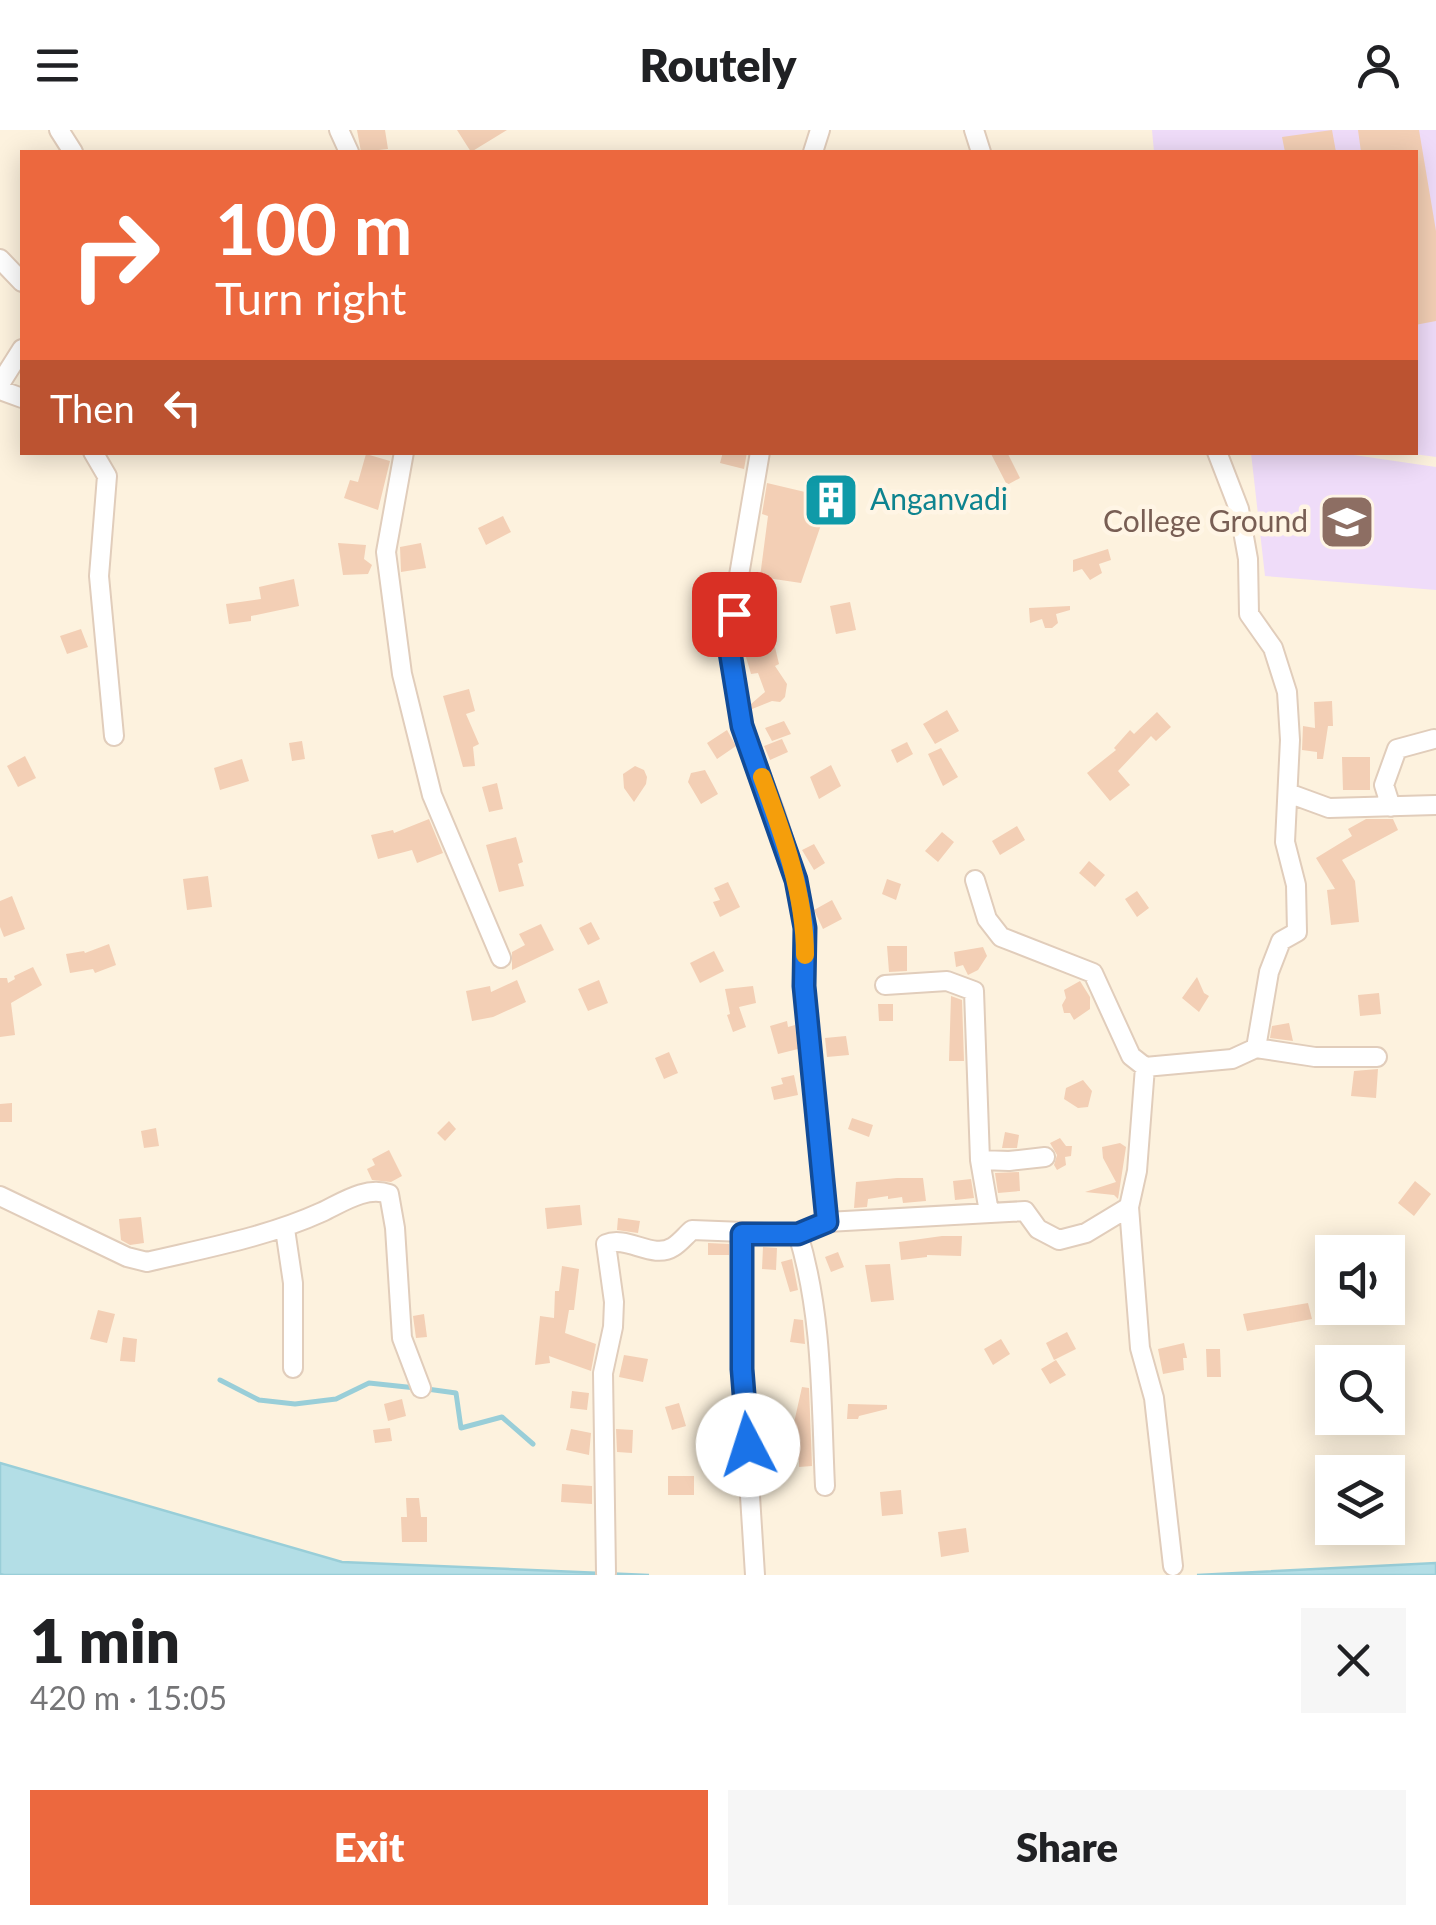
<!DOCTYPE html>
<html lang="en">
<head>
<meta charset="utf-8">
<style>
  :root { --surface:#fff; --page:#f6f6f6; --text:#202124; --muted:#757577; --accent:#ec683e }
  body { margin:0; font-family:Lato,sans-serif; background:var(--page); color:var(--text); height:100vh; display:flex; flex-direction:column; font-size:38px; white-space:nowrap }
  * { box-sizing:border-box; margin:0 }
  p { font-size:32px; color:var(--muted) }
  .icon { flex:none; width:55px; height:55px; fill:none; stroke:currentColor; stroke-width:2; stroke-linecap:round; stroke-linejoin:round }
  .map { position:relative; height:1445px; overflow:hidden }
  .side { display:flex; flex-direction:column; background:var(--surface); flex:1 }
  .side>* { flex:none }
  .hud { position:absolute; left:20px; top:20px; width:1398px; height:305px; border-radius:0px; box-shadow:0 5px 25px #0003; background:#ec683e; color:#fff; overflow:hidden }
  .fabs { position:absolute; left:1315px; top:1105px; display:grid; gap:20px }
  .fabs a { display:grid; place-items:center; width:90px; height:90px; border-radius:0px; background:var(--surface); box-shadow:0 5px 25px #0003; font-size:50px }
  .pin { position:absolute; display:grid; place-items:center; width:85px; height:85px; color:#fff; margin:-42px; border-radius:20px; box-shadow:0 5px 15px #0006 }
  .me { position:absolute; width:110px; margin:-55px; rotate:355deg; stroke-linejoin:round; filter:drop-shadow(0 0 8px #0008) }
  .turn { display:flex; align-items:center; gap:35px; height:210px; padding:0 30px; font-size:45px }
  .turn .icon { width:130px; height:130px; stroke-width:2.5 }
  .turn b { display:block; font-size:70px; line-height:85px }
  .then { display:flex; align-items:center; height:95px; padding:0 30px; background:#0003; gap:20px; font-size:38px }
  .round { display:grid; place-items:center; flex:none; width:105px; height:105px; border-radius:0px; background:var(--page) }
  .head { display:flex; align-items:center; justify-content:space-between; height:170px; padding:0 30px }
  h1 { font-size:60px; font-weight:800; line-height:75px }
  .button { display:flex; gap:20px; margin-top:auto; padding:20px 30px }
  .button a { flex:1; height:115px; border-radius:0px; background:var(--accent); color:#fff; font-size:40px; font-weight:800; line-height:115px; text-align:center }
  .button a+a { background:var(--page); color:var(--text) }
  header { display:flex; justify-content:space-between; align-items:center; height:130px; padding:0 30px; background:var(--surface); font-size:45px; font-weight:800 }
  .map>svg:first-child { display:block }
</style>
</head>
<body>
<header><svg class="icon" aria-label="menu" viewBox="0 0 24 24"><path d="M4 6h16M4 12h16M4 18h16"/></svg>Routely<svg class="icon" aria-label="person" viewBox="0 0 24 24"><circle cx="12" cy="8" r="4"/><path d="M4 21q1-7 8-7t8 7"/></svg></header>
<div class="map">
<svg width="1436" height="1445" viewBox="0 0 1436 1445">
  <rect width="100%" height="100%" fill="#fdf2de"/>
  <path fill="#efdcf9" d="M 1152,0 L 1436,0 L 1436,327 L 1407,323 L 1415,322 L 1415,22 L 1154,22 Z
    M 1251,323 L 1340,323 L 1436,337 L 1436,460 L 1265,446 Z"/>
  <path fill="#b3dee6" stroke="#99ced8" stroke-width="2.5" d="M 0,1333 L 342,1432 L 649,1445 L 4,1445 L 0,1444 Z
    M 1436,1433 L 1436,1445 L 1197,1445 Z"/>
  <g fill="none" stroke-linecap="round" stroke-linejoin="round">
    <path stroke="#99ced8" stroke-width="5" d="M 220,1250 L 259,1270 L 295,1274 L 336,1269 L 369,1253 L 416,1258
      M 427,1259 L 456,1263 L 461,1298 L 502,1287 L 533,1314"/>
  </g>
  <path fill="#f3cfb5" d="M 357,0 L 385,0 L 388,19 L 361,22 Z
    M 457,0 L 507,0 L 471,22 Z
    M 1332,0 L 1336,22 L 1285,22 L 1282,7 Z
    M 1358,0 L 1419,0 L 1436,101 L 1436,191 L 1415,195 L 1415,22 L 1361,22 Z
    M 723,322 L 747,322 L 744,339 L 720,333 Z
    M 990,322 L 1007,322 L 1020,348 L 1007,355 Z
    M 366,324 L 390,331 L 378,380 L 344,368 L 350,350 L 358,352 Z
    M 767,353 L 822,366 L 822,360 L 837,359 L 843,379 L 841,387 L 823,389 L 801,453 L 760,447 L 768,386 L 762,384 Z
    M 503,386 L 511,402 L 486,415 L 478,398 Z
    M 338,413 L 366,415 L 364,429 L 372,435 L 368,444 L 343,445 Z
    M 421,413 L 426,438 L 401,442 L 400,417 Z
    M 1108,419 L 1111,430 L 1099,434 L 1102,443 L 1090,450 L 1082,439 L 1073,442 L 1073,430 Z
    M 294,449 L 299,476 L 251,486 L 251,491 L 229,494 L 226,474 L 261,469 L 259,457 Z
    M 850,472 L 856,500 L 836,504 L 830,476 Z
    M 1070,476 L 1070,480 L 1056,484 L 1058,493 L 1052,498 L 1045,498 L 1042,489 L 1030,493 L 1029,478 Z
    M 762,483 L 768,488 L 779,534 L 775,536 L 787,554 L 785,567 L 780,572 L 772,571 L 752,579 L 751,574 L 765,562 L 758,543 L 751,544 L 743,517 L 748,487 Z
    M 81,499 L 88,517 L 67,524 L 60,506 Z
    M 469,559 L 475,581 L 466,584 L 479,614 L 473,617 L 475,636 L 463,637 L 443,566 Z
    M 1332,571 L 1333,596 L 1328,596 L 1323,629 L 1317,629 L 1317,622 L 1302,620 L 1303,596 L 1315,598 L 1314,572 Z
    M 947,580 L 959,601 L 935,614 L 923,594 Z
    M 1157,582 L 1171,597 L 1156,611 L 1151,606 L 1118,641 L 1130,655 L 1110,671 L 1087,643 L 1116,620 L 1114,618 L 1130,600 L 1134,604 Z
    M 784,591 L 791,604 L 772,611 L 765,598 Z
    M 727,600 L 736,616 L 717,629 L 707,613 Z
    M 782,609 L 788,622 L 770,630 L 764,616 Z
    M 302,611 L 305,629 L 292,631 L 289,613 Z
    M 907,612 L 913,624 L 897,633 L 891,620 Z
    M 941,618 L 958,647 L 943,656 L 928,624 Z
    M 25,626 L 36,648 L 18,657 L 7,636 Z
    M 1342,627 L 1370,627 L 1370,660 L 1343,660 Z
    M 242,629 L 249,651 L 220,660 L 214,638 Z
    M 831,635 L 841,656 L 819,669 L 810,647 Z
    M 635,636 L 644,640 L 647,647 L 646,654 L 634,672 L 624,658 L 623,644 Z
    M 705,640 L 718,664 L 701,674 L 688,652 L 691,643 Z
    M 497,653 L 503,679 L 489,682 L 482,657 Z
    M 429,689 L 443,723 L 417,733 L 412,720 L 378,729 L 371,705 L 393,700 L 394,703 Z
    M 1366,689 L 1393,689 L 1398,700 L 1342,730 L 1355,751 L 1359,792 L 1331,795 L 1327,760 L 1335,759 L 1316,728 L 1352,706 L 1348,699 Z
    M 1017,696 L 1025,710 L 1000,725 L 992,711 Z
    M 942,702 L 954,712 L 938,732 L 925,721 Z
    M 516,707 L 523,732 L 518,734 L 524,756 L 499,762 L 486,715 Z
    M 814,714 L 825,733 L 814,740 L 802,720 Z
    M 1089,731 L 1105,745 L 1095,757 L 1079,743 Z
    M 208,746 L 212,777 L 187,780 L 183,749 Z
    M 887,749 L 901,754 L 896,770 L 882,764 Z
    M 728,752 L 740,777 L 720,787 L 713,772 L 720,770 L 714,758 Z
    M 1137,761 L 1149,778 L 1137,787 L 1125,769 Z
    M 12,766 L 25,799 L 4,807 L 0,797 L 0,771 Z
    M 832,770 L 842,789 L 823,799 L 814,780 Z
    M 591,792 L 600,809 L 588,815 L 579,798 Z
    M 541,794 L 554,820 L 512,840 L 512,822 L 525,815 L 519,804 Z
    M 109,814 L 116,835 L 95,843 L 93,839 L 70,843 L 66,824 L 84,821 L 85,823 Z
    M 887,816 L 907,816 L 907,841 L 889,842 Z
    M 983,817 L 987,826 L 978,840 L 968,845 L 963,835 L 956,837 L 954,822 Z
    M 714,821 L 724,841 L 700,853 L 690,833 Z
    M 33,837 L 42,855 L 11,873 L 15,905 L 0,907 L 0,848 L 7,848 L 8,853 L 15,849 L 14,846 Z
    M 1197,847 L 1204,863 L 1209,866 L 1199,882 L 1182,868 Z
    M 517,850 L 526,872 L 493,887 L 472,891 L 466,861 L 490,856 L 491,862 Z
    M 599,850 L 608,873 L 588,881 L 578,859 Z
    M 1080,851 L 1090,867 L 1090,879 L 1074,890 L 1070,883 L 1064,883 L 1062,875 L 1066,868 L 1064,860 Z
    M 753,856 L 756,873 L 739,877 L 746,897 L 733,902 L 727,885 L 730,884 L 725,859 Z
    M 1379,863 L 1381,884 L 1360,886 L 1358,865 Z
    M 951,866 L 962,870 L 964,931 L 949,931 Z
    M 878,874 L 893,874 L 893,891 L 879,891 Z
    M 787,891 L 788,897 L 795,895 L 798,919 L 778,924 L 770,896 Z
    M 1289,893 L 1293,911 L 1270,908 L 1272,896 Z
    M 846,906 L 849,925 L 827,927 L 825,908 Z
    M 669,922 L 678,943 L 664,949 L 655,928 Z
    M 1378,939 L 1376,968 L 1351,966 L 1354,941 Z
    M 794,945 L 798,965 L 774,970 L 771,957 L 783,954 L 781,948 Z
    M 1083,950 L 1092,961 L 1088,977 L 1078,978 L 1064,969 L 1066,958 Z
    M 12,973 L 12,992 L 0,992 L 0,974 Z
    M 852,988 L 873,995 L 869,1007 L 848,999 Z
    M 449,991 L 456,999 L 445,1011 L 437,1003 Z
    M 156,998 L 159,1016 L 144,1018 L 141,1001 Z
    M 1005,1002 L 1019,1005 L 1017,1018 L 1002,1018 Z
    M 1060,1008 L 1066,1016 L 1072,1016 L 1071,1026 L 1065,1027 L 1066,1035 L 1057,1040 L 1054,1035 L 1057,1025 L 1050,1013 Z
    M 1120,1013 L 1126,1017 L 1118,1069 L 1114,1065 L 1085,1062 L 1116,1052 L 1103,1028 L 1102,1017 Z
    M 389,1020 L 402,1046 L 391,1052 L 372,1050 L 367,1039 L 375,1035 L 372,1029 Z
    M 1019,1042 L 1020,1061 L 998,1063 L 995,1043 Z
    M 897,1048 L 923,1048 L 926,1071 L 903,1073 L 902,1067 L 888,1069 L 888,1066 L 868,1069 L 867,1077 L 854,1078 L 856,1052 Z
    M 971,1049 L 974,1068 L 955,1070 L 953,1051 Z
    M 1415,1051 L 1431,1064 L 1414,1086 L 1398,1073 Z
    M 580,1075 L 582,1095 L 547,1099 L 545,1078 Z
    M 141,1087 L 144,1113 L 130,1115 L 121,1110 L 119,1089 Z
    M 618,1088 L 640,1091 L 638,1103 L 617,1100 Z
    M 942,1106 L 962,1106 L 961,1126 L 927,1125 L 927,1127 L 901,1130 L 899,1112 Z
    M 708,1113 L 729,1114 L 729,1125 L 708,1125 Z
    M 763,1117 L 777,1118 L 776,1140 L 762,1139 Z
    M 838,1122 L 844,1137 L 831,1142 L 825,1127 Z
    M 792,1129 L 798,1160 L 790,1162 L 781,1132 Z
    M 890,1134 L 894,1170 L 871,1172 L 865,1135 Z
    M 562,1136 L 579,1139 L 574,1180 L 569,1180 L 565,1203 L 596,1214 L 591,1241 L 549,1226 L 550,1233 L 535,1235 L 540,1186 L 554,1188 L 555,1161 L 559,1161 Z
    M 1308,1173 L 1312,1189 L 1247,1201 L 1243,1184 Z
    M 98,1180 L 115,1184 L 107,1213 L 90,1209 Z
    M 424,1184 L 427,1207 L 416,1208 L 413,1186 Z
    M 794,1189 L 803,1190 L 805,1214 L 790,1212 Z
    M 1067,1202 L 1076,1219 L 1054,1230 L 1046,1213 Z
    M 123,1207 L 137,1209 L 135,1232 L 120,1231 Z
    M 1001,1209 L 1010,1224 L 993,1235 L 984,1219 Z
    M 1184,1213 L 1187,1228 L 1183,1228 L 1184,1240 L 1163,1244 L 1158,1219 Z
    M 1206,1219 L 1220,1219 L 1221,1247 L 1207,1247 Z
    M 624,1225 L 648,1229 L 643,1252 L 619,1247 Z
    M 1056,1230 L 1066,1245 L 1050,1254 L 1041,1239 Z
    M 802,1257 L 809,1258 L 812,1336 L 799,1337 L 799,1330 L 793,1331 L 791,1306 Z
    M 572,1261 L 589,1263 L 587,1280 L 570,1278 Z
    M 402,1269 L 406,1286 L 388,1291 L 384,1274 Z
    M 679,1273 L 686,1296 L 672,1300 L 665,1277 Z
    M 848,1274 L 887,1275 L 887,1279 L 859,1286 L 858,1289 L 847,1289 Z
    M 390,1298 L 392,1311 L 375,1313 L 373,1300 Z
    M 571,1299 L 591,1303 L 589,1325 L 566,1320 Z
    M 616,1299 L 633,1300 L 632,1323 L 617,1322 Z
    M 668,1346 L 694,1346 L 694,1365 L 668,1365 Z
    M 562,1354 L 592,1356 L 592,1374 L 561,1372 Z
    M 901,1360 L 903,1384 L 882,1386 L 880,1362 Z
    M 406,1368 L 419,1368 L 421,1387 L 427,1387 L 427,1412 L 402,1412 L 401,1387 L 407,1387 Z
    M 966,1398 L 969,1422 L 941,1427 L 938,1402 Z"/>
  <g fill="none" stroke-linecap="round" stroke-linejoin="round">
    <g stroke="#e1cdbb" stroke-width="22">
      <path id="street" d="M 59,0 L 73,22
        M 339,0 L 349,22
        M 974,0 L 981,22
        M 813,22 L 820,0
        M 0,129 L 22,152
        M 0,254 L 22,219
        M 0,260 L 22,268
        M 93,322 L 107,346 L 99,446 L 114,606
        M 404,322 L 386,422 L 402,544 L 432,665 L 501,828
        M 760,322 L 728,510 L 742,596 L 775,683 L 796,750 L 805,798 L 804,856 L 827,1092
        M 1288,663 L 1329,678 L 1436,675
        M 1391,677 L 1384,655 L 1397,619 L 1434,609
        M 975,750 L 987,789 L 1001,807 L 1093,843 L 1131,926 L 1145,937
        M 885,855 L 947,851 L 974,861 L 980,1030 L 989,1082
        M 1256,918 L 1315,927 L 1377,927
        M 980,1030 L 1009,1031 L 1045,1027
        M 0,1066 L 127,1127 L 147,1132 C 206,1118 267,1107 322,1082 C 343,1072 366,1056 389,1064 L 395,1098 L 402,1208 L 421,1258
        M 1129,1077 L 1140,1218 L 1154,1268 L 1173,1436
        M 285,1099 L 293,1153 L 293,1238
        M 741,1103 L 742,1239 L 755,1445
        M 798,1104 C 823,1185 821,1272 825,1356
        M 606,1443 L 603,1243 L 613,1197 L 614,1172 L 606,1114 C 627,1105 653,1130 673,1117 C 680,1113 686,1105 692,1100 L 798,1104 L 827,1092 L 1025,1081 L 1038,1099 L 1059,1110 L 1086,1103 L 1129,1077 L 1137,1041 L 1145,937 L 1232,929 L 1256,918 L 1269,842 L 1281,811 L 1297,802 L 1296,755 L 1285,712 L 1290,610 L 1287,562 L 1273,518 L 1249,484 L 1248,429 L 1239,379 L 1217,322"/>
    </g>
    <use href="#street" stroke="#fff" stroke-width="18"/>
  </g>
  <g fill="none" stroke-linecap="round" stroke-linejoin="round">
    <g stroke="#114b97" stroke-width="25">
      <path id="route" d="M 734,484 L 728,510 L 742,596 L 796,750 L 805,798 L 804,856 L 827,1092 L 798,1104 L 742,1104 L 742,1239 L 748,1315"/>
    </g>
    <use href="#route" stroke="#1a73e8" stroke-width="18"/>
    <path stroke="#f59e0b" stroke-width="18" d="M 762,647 C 783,704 805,764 805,825"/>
  </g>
  <defs>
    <g id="building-square" transform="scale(2.875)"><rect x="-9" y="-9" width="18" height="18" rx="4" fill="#0f9aa8" stroke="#fff5e5"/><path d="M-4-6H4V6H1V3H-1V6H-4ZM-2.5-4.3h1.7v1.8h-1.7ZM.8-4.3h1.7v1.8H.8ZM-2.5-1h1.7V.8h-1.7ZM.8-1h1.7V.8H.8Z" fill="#fff"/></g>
    <g id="university-square" transform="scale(2.875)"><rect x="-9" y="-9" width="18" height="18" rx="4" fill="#8d6e63" stroke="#fff5e5"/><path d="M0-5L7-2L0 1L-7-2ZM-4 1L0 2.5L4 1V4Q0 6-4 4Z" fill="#fff"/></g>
  </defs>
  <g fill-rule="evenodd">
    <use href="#building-square" x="831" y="370"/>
    <use href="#university-square" x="1347" y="392"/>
  </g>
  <g text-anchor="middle" stroke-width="9" stroke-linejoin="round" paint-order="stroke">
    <g font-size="30" fill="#0d838f" stroke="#fff5e5" text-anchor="start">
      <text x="870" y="380">Anganvadi</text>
    </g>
    <g font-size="30" fill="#785e54" stroke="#fff5e5" text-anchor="end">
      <text x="1308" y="402">College Ground</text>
    </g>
  </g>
</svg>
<div class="fabs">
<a><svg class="icon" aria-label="sound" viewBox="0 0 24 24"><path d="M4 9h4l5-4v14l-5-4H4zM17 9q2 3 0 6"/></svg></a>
<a><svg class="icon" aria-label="search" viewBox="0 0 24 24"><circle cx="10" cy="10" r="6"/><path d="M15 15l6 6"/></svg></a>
<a><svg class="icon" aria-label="layers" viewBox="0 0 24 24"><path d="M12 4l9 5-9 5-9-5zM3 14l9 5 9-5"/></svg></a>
</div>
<div class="pin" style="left:734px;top:484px;background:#d93025"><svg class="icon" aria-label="arrive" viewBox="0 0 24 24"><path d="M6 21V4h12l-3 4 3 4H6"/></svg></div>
<svg class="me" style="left:748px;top:1315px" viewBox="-20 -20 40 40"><circle r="19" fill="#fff"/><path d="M0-13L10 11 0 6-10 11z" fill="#1a73e8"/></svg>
<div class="hud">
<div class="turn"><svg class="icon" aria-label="right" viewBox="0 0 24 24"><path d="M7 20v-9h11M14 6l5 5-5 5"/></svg><div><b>100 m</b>Turn right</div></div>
<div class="then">Then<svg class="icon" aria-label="left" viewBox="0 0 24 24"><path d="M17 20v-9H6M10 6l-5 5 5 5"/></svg></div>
</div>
</div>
<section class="side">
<div class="head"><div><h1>1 min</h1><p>420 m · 15:05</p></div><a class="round"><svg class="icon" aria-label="close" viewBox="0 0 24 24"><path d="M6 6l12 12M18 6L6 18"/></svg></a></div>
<div class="button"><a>Exit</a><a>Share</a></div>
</section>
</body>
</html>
